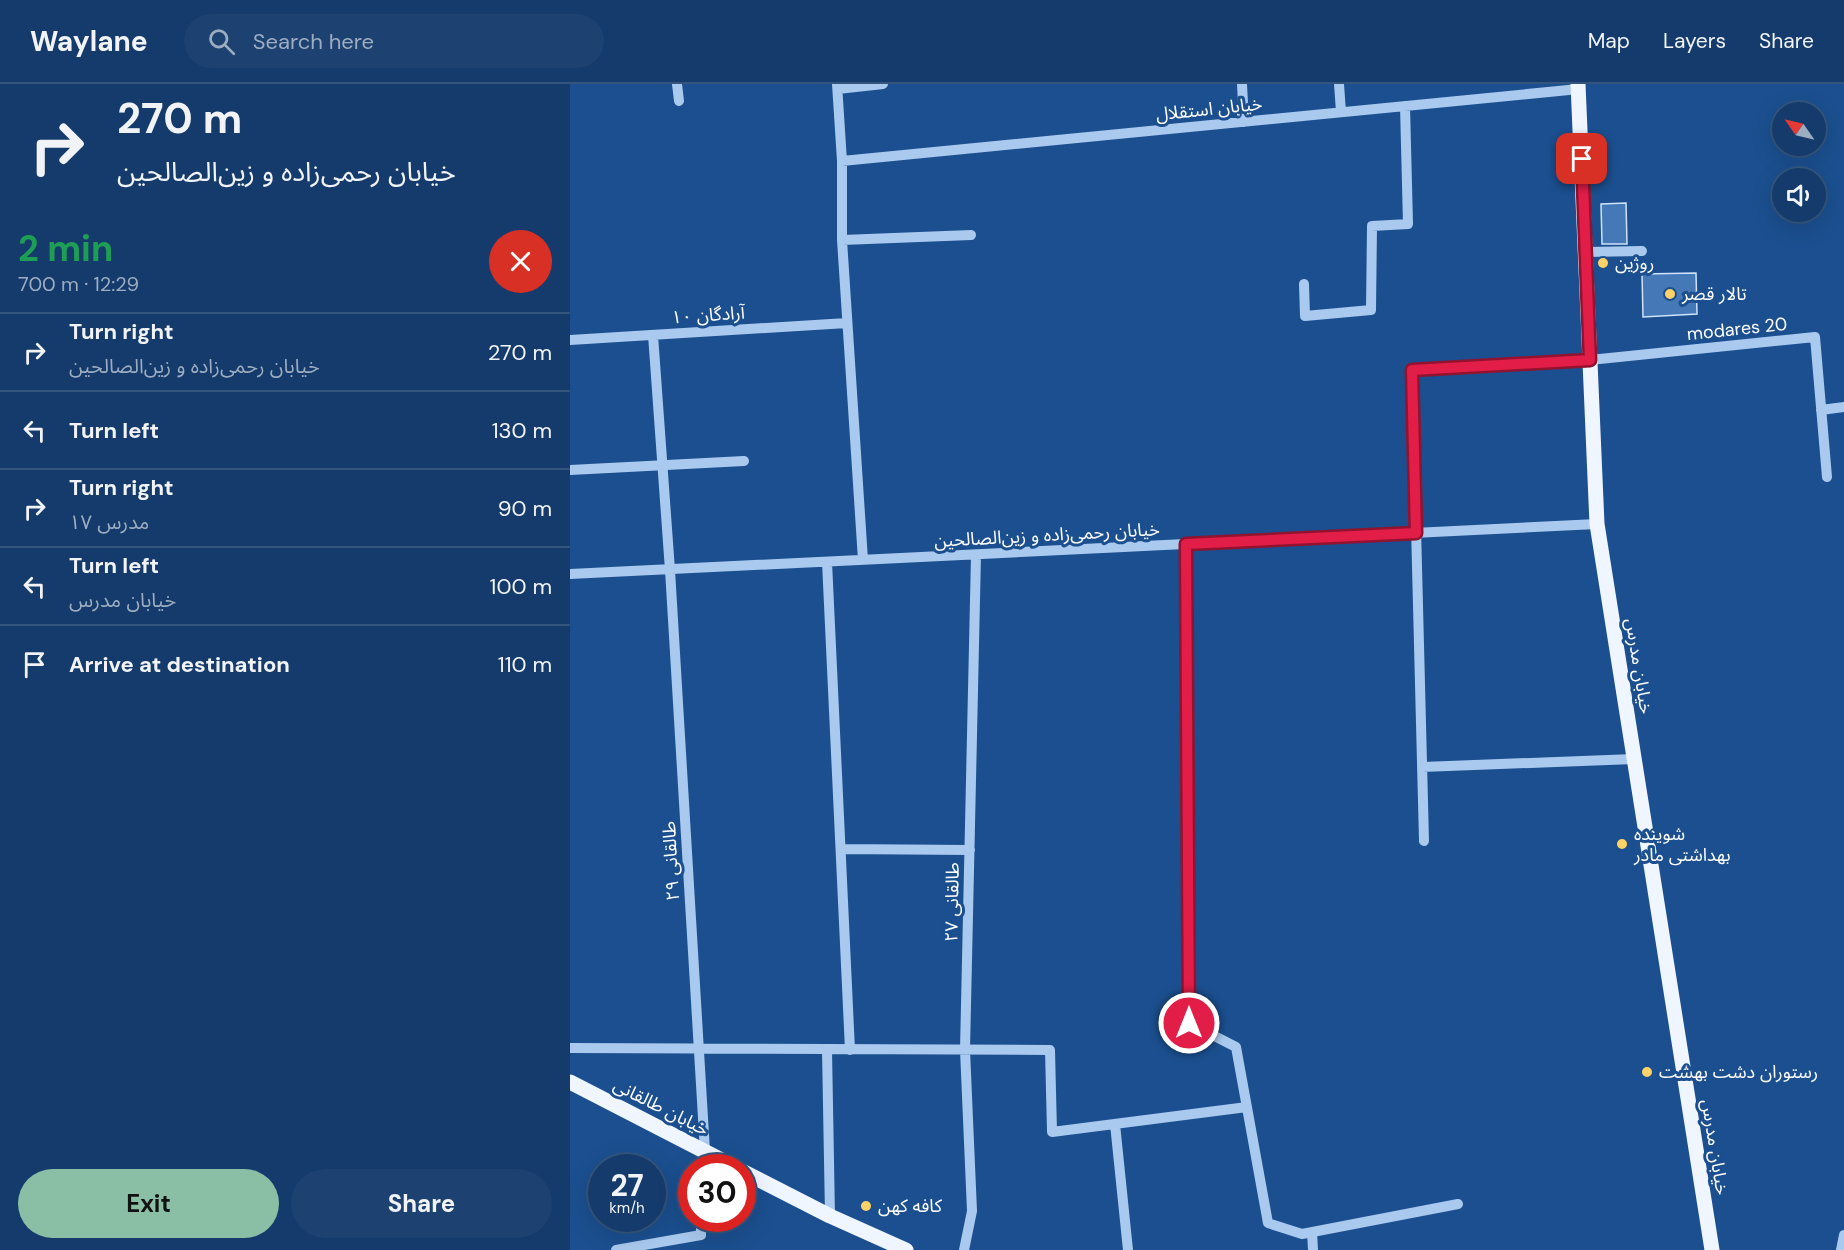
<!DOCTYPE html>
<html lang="en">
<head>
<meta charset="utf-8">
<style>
  :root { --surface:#143b6b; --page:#1d4271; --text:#f1f3f6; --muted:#9dadc1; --line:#33557e; --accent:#8abfa5 }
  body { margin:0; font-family:"DM Sans","Noto Sans Arabic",sans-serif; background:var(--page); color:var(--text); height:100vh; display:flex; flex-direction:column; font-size:22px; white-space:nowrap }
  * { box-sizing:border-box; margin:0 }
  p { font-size:20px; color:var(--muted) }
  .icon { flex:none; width:33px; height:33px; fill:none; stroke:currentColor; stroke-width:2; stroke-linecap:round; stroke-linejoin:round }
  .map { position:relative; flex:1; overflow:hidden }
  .panel { display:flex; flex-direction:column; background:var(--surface); width:570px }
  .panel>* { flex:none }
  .top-card { background:#143b6b; color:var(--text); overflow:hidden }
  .needle { width:39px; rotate:304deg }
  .buttons { position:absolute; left:1202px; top:18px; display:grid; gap:12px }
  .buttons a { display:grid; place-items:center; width:54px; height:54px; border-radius:50%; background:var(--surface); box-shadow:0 6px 24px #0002,0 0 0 2px var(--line); font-size:30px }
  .speed { position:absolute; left:18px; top:1070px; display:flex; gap:12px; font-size:30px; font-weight:700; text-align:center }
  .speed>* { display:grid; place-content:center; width:78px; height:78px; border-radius:50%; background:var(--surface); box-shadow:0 6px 24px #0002,0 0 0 2px var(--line); line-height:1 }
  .speed small { font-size:15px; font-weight:400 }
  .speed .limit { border:9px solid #d22; background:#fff; color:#111 }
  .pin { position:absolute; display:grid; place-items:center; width:51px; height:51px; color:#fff; margin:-26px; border-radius:12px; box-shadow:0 3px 9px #0006 }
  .me { position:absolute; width:66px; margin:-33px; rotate:0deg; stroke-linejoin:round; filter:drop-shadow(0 0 4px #0008) }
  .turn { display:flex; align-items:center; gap:21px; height:126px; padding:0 18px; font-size:27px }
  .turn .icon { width:78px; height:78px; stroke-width:2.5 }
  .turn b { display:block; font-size:42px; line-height:51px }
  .round { display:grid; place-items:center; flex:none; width:63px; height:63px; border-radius:32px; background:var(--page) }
  .headline { display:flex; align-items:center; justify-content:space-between; height:102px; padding:0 18px }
  h1 { font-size:36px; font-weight:700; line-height:45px; color:#1e9e55 }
  .cta { display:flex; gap:12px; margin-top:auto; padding:12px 18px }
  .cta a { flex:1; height:69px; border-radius:36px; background:var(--accent); color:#111; font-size:24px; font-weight:700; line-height:69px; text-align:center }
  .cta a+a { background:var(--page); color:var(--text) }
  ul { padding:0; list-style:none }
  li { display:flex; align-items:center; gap:18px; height:78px; padding:0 18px; border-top:2px solid var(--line) }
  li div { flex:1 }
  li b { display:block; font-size:22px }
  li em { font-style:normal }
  header { display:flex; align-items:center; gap:36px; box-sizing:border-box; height:84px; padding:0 30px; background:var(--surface); border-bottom:2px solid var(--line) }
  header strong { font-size:28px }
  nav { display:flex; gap:33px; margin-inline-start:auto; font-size:21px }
  .search { width:420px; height:54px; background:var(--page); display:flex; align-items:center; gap:15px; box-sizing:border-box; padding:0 21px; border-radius:33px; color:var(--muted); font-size:22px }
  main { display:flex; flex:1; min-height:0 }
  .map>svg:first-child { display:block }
</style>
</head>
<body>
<header>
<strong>Waylane</strong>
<div class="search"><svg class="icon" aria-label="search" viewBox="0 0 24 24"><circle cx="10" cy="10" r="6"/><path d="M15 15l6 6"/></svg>Search here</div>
<nav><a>Map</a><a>Layers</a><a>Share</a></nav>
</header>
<main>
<section class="panel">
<div class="top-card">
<div class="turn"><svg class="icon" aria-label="right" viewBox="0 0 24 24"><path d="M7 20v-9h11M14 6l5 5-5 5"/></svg><div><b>270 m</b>خیابان رحمی‌زاده و زین‌الصالحین</div></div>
</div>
<div class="headline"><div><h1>2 min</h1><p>700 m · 12:29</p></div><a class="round" style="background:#d93025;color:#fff"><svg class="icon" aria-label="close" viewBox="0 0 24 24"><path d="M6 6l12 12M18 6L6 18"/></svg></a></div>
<ul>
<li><svg class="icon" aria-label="right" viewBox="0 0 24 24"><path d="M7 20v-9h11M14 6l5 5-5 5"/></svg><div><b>Turn right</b><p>خیابان رحمی‌زاده و زین‌الصالحین</p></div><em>270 m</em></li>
<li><svg class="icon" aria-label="left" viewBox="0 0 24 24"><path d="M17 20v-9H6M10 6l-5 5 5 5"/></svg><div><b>Turn left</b></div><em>130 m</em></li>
<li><svg class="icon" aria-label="right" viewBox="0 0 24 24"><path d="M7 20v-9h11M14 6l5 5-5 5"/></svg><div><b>Turn right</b><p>مدرس ۱۷</p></div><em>90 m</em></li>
<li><svg class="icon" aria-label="left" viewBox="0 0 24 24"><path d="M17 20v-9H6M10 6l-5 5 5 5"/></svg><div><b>Turn left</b><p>خیابان مدرس</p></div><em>100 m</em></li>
<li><svg class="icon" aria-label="arrive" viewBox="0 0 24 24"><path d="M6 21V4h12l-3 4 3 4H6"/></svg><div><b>Arrive at destination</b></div><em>110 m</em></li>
</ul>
<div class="cta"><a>Exit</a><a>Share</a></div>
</section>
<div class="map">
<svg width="1274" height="1166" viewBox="0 0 1274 1166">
  <rect width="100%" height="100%" fill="#1b4f8f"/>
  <path fill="#4478b7" stroke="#cfe3fa" stroke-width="1.5" d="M 1056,119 L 1057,160 L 1032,160 L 1031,120 Z
    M 1126,189 L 1127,230 L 1073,233 L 1072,190 Z"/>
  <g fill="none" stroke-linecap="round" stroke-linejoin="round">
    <path stroke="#a9c9ee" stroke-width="10" d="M 107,0 L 109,17
      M 267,0 L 272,77 L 272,156 L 293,476
      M 672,0 L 674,38
      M 769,0 L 771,28
      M 268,5 L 313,0
      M 272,77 L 1009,5
      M 272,156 L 401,151
      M 1016,168 L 1072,167
      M 734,200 L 735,232 L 801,226 L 802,142 L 838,140 L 835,22
      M 83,251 L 100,486 L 135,1067 L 134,1083
      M 0,256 L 277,239
      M 1251,326 L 1274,323
      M 0,386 L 174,377
      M 616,460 L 619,939 L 666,963 L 698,1139 L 732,1150 L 888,1120
      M 257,478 L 280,966
      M 0,490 L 1027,440
      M 852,683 L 1064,675
      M 854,757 L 842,286 L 1020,276 L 1245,253 L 1257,393
      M 271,765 L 400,766
      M 0,964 L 480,966 L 482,1048 L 677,1023
      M 257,966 L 260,1132
      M 545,1040 L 558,1166
      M 742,1148 L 743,1166
      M 46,1166 L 131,1151 L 131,1134
      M 394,1166 L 402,1127 L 395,966 L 406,471
      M 1271,1166 L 1274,1151"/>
    <path stroke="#f0f6ff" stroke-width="15" d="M 1008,0 L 1027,440 L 1142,1166
      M 0,998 L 165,1083
      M 172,1087 L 260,1132 L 336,1166"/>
  </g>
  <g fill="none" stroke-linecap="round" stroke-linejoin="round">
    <g stroke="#92132f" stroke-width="15">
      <path id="route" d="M 619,939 L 616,460 L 846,449 L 842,286 L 1020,276 L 1012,75"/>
    </g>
    <use href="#route" stroke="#e11d48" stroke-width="10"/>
  </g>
  <g fill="#ffd166" stroke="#1b4f8f" stroke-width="2">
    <circle cx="1033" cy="179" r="6"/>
    <circle cx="1100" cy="210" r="6"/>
    <circle cx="1052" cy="760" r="6"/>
    <circle cx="1077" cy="988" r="6"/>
    <circle cx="296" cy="1122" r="6"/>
  </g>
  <g text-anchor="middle" stroke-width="6" stroke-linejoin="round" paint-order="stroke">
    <g font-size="18" fill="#fff" stroke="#1b4f8f">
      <text transform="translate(639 25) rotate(-6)" y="6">خیابان استقلال</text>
      <text transform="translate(138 231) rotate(-4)" y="6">آرادگان ۱۰</text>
      <text transform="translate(1167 245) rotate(-6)" y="6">modares 20</text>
      <text transform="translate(477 451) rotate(-3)" y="6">خیابان رحمی‌زاده و زین‌الصالحین</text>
      <text transform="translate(1069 582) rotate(81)" y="6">خیابان مدرس</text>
      <text transform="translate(101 777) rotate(-93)" y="6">طالقانی ۲۹</text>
      <text transform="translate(382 818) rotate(-89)" y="6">طالقانی ۲۷</text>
      <text transform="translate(91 1023) rotate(27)" y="6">خیابان طالقانی</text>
      <text transform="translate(1145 1063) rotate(81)" y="6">خیابان مدرس</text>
    </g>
    <g font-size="18" fill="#fff" stroke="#1b4f8f" text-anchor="start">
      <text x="1045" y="185">روژین</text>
      <text x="1112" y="216">تالار قصر</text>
      <text x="1064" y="756">شوینده<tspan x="1064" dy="21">بهداشتی مادر</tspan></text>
      <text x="1089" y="994">رستوران دشت بهشت</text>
      <text x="308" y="1128">کافه کهن</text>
    </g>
  </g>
</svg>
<div class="buttons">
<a><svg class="needle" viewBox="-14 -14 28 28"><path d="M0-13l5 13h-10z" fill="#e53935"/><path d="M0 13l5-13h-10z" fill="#9dadc1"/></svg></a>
<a><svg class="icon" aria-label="sound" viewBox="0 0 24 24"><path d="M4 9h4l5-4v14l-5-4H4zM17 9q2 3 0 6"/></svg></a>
</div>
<div class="speed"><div>27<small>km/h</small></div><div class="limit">30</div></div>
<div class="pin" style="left:1012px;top:75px;background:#d93025"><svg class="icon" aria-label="arrive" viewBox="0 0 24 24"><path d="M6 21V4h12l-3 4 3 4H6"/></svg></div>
<svg class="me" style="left:619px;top:939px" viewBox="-20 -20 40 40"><circle r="17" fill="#e11d48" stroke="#fff" stroke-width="3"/><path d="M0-11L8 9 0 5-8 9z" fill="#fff"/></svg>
</div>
</main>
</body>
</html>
